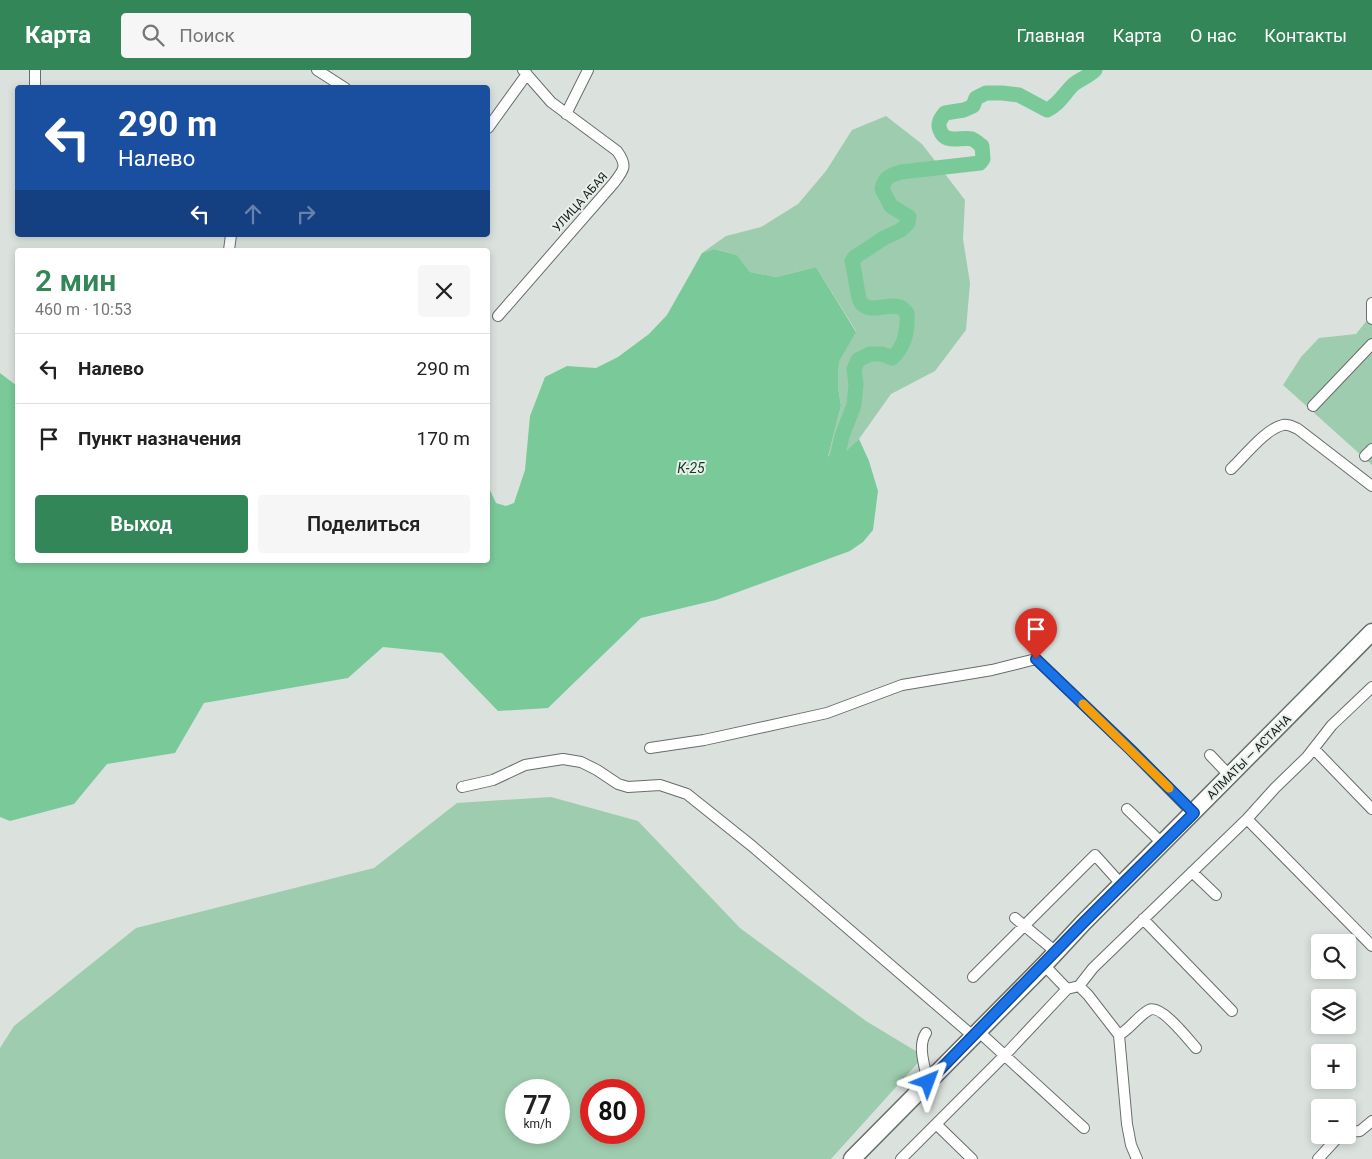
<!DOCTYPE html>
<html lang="ru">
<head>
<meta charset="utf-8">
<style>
  :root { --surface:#fff; --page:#f6f6f6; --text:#222; --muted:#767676; --line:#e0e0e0; --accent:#338658 }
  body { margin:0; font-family:Roboto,sans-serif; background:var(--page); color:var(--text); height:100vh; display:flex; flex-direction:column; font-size:19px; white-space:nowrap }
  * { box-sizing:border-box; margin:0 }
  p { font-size:16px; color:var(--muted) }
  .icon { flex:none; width:28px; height:28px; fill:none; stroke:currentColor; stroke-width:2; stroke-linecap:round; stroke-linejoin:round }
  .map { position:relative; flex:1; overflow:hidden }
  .details { position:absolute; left:15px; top:178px; width:475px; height:315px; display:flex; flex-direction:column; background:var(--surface); border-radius:5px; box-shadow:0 2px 8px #0003 }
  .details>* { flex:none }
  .banner { position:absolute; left:15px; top:15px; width:475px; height:152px; border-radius:5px; box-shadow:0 2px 8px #0003; background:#1a4fa0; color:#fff; overflow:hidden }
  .fabs { position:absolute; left:1311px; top:864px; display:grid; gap:10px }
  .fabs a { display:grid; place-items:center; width:45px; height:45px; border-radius:5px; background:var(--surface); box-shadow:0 2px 8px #0003; font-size:25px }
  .speed { position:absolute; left:505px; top:1009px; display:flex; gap:10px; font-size:25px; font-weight:700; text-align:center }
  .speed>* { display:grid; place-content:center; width:65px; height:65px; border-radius:50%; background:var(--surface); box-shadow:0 2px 8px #0003; line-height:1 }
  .speed small { font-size:12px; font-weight:400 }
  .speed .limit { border:8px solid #d22; background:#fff; color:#111 }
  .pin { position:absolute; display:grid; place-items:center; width:42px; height:42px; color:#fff; margin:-51px -21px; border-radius:50% 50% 50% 0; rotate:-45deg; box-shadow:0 0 5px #0007 }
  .pin .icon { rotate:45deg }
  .me { position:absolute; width:55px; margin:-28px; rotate:44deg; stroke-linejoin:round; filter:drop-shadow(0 0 4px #0008) }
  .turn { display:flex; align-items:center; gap:18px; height:105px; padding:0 20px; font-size:22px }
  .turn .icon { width:65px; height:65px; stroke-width:2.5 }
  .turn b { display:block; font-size:35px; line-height:42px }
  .lanes { display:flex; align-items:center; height:48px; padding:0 20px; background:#0003; justify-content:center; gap:25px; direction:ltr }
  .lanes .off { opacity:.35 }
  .round { display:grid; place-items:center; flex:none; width:52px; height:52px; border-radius:5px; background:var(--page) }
  .overview { display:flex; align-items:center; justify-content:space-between; height:85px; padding:0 20px }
  h1 { font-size:30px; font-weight:600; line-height:38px; color:var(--accent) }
  .cta { display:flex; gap:10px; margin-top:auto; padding:10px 20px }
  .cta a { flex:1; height:58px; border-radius:5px; background:var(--accent); color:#fff; font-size:20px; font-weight:600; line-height:58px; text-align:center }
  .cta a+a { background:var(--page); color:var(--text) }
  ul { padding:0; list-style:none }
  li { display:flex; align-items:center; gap:15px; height:70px; padding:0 20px; border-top:1px solid var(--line) }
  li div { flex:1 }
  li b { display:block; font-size:19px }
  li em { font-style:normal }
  header { display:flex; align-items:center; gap:30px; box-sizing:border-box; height:70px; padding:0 25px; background:var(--accent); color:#fff }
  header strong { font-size:24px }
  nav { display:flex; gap:28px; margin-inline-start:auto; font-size:18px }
  .search { width:350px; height:45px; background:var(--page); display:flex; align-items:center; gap:12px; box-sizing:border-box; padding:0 18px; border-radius:5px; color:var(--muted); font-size:19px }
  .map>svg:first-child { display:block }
</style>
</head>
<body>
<header>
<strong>Карта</strong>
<div class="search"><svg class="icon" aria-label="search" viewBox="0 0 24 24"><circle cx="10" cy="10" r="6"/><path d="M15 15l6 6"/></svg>Поиск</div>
<nav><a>Главная</a><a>Карта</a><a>О нас</a><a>Контакты</a></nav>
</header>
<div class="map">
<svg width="1372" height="1089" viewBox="0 0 1372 1089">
  <rect width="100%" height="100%" fill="#dbe2dd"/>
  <path fill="#9eccae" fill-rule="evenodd" d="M 886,46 L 922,74 L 965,130 L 963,169 L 970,213 L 966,260 L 935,301 L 891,324 L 859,369 L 824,403 L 841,336 L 838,317 L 839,292 L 856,261 L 816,197 L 776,207 L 750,202 L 737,185 L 716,179 L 702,183 L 726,166 L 761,157 L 798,134 L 826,101 L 852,60 Z
    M 1372,244 L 1372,395 L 1283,315 L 1301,287 L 1319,268 L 1356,264 Z
    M 551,727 L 638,751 L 740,858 L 866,951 L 924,986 L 831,1089 L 0,1089 L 0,978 L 14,956 L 136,858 L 374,798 L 457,733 ZM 516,1020 L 559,1020 L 559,1062 L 516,1062 ZM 591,1020 L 634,1020 L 634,1062 L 591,1062 Z"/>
  <path fill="#7aca99" d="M 715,179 L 737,185 L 750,202 L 776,207 L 816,197 L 856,262 L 839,292 L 838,317 L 841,336 L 824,402 L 859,369 L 869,391 L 878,421 L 873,460 L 863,472 L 850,481 L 716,530 L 641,548 L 548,638 L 498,641 L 442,583 L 383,577 L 348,608 L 204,633 L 175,683 L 107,694 L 74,734 L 10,751 L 0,747 L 0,303 L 17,316 L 18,490 L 488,490 L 488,416 L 496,433 L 506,436 L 514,433 L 525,400 L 530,346 L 545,307 L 567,296 L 596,298 L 618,287 L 649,264 L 667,245 L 702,183 Z"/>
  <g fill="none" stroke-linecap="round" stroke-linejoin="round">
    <path stroke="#7aca99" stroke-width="15" d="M 810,417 L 837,388 L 842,366 L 854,335 L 856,314 L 854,299 L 858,290 L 870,284 L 882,284 L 892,288 C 905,277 908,260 907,243 C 907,243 902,238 902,238 C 890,231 868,246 860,231 C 857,224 855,201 852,191 L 855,187 L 884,168 L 901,160 L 908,153 L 909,147 L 891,136 L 882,119 C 884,107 891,105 901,102 L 980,93 L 983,89 L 982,76 C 979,74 975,70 972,69 C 961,66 945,75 940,60 C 937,53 941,48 945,43 L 964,40 L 973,36 L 976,28 L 986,23 L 1002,23 L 1019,25 L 1047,40 C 1059,35 1065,22 1074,14 C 1081,9 1089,6 1095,0"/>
    <g stroke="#676d69" stroke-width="12">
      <path id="minor" d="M 317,0 L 345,18
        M 35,18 L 35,0
        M 566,44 L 588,0
        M 488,58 L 527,4
        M 229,180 L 231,165
        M 1372,233 L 1372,249
        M 498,246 L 613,114 C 624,100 628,96 617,81 L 551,32 L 523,0
        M 1313,336 L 1372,274
        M 1365,386 L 1372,379
        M 1231,399 C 1244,387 1265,359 1283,355 C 1289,354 1293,357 1298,359 L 1372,416
        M 650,678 L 704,670 L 827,643 L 902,615 L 992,600 L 1036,589 L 1131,680 L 1193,743
        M 1314,679 L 1372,739
        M 1210,685 L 1230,706
        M 462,717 L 493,710 L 525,695 L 563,689 L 581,692 L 597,700 L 618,714 L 628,717 L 660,715 L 687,724 L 752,776 L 973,966
        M 1127,739 L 1163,774
        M 1247,749 L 1372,876
        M 1192,802 L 1216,825
        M 1015,848 L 1056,882
        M 1143,849 L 1232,941
        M 1044,895 L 1067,919
        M 973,907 L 1095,785 L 1122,815
        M 1079,916 L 1088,925 L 1119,965 L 1127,1054 L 1131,1075 L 1137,1089
        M 978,961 L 1084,1058
        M 926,963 C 917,976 925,997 928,1012
        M 1119,965 C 1130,959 1138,946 1149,940 C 1161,934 1188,969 1196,978
        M 936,1054 L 972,1089
        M 1348,1062 L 1360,1061 L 1372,1051
        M 901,1089 L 1005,985 L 1067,919 L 1079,916 L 1093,898 L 1247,749 L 1275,718 L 1307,687 L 1332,655 L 1372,617
        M 1318,1089 L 1340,1065"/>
    </g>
    <g stroke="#676d69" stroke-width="19">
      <path id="trunk" d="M 852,1089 L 1044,895 L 1084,852 L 1372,562"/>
    </g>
    <use href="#minor" stroke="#fff" stroke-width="10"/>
    <use href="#trunk" stroke="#fff" stroke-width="16"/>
  </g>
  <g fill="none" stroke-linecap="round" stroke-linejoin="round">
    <g stroke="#114b97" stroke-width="12">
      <path id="route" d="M 928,1012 L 1084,852 L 1194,743 L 1131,680 L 1036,589"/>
    </g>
    <use href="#route" stroke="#1a73e8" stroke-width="9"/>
    <path stroke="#f59e0b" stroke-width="9" d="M 1083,634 L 1169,718"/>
  </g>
  <g text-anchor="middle" stroke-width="4" stroke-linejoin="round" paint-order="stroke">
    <g font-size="12" fill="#161917" stroke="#e8f0ea">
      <text transform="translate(580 132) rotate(-48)" y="4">УЛИЦА АБАЯ</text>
      <text transform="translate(1249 687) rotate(-45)" y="4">АЛМАТЫ — АСТАНА</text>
    </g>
    <g font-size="14" font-style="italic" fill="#153824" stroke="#e8f0ea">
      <text x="691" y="403">К-25</text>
    </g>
  </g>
</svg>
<div class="fabs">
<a><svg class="icon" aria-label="search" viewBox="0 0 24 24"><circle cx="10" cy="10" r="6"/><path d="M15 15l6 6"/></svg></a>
<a><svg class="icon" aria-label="layers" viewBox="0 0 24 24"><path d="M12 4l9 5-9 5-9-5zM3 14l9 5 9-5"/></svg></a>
<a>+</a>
<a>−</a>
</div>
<div class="speed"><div>77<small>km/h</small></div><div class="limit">80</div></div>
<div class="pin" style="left:1036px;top:589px;background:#d93025"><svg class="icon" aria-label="arrive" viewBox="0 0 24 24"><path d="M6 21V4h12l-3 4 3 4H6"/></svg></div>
<svg class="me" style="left:928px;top:1012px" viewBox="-20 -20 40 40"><path d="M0-17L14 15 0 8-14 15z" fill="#1a73e8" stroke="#fff" stroke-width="4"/></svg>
<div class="banner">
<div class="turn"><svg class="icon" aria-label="left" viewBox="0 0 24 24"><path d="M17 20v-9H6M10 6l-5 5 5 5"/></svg><div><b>290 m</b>Налево</div></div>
<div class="lanes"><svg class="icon" aria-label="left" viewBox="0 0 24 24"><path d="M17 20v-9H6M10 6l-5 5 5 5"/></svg><svg class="icon off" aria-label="ahead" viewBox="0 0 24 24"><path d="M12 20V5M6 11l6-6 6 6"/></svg><svg class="icon off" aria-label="right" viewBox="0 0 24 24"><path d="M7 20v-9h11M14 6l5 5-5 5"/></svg></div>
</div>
<section class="details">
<div class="overview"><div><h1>2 мин</h1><p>460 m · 10:53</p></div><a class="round"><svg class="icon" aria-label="close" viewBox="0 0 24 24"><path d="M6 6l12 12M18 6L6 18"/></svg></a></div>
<ul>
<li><svg class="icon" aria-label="left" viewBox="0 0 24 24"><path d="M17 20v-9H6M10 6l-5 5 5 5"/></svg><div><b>Налево</b></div><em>290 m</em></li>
<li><svg class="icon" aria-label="arrive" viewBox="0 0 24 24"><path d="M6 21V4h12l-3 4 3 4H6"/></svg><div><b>Пункт назначения</b></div><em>170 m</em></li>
</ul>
<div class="cta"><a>Выход</a><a>Поделиться</a></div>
</section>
</div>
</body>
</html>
